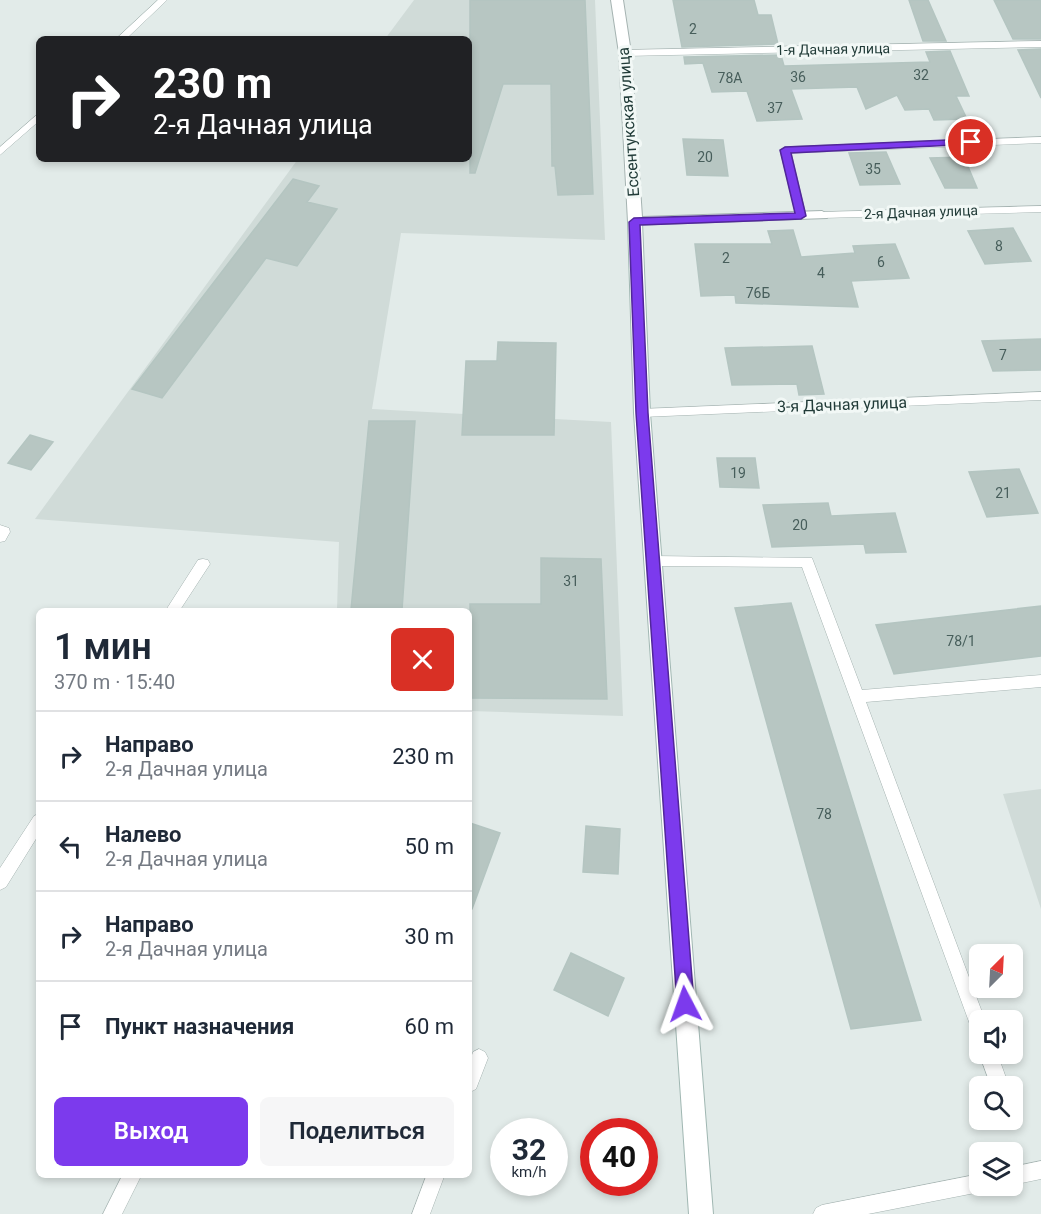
<!DOCTYPE html>
<html lang="ru">
<head>
<meta charset="utf-8">
<style>
  :root { --surface:#fff; --page:#f6f6f7; --text:#1f2937; --muted:#747a83; --line:#e0e1e3; --accent:#7c3aed }
  body { margin:0; font-family:Roboto,sans-serif; background:var(--page); color:var(--text); height:100vh; display:flex; flex-direction:column; font-size:22px; white-space:nowrap }
  * { box-sizing:border-box; margin:0 }
  p { font-size:20px; color:var(--muted) }
  .icon { flex:none; width:33px; height:33px; fill:none; stroke:currentColor; stroke-width:2; stroke-linecap:round; stroke-linejoin:round }
  .map { position:relative; flex:1; overflow:hidden }
  .drawer { position:absolute; left:36px; top:608px; width:436px; height:570px; display:flex; flex-direction:column; background:var(--surface); border-radius:9px; box-shadow:0 3px 9px #0003 }
  .drawer>* { flex:none }
  .banner { position:absolute; left:36px; top:36px; width:436px; height:126px; border-radius:9px; box-shadow:0 3px 9px #0003; background:#202124; color:#fff; overflow:hidden }
  .needle { width:39px; rotate:24deg }
  .fabs { position:absolute; left:969px; top:944px; display:grid; gap:12px }
  .fabs a { display:grid; place-items:center; width:54px; height:54px; border-radius:9px; background:var(--surface); box-shadow:0 3px 9px #0003; font-size:30px }
  .speed { position:absolute; left:490px; top:1118px; display:flex; gap:12px; font-size:30px; font-weight:700; text-align:center }
  .speed>* { display:grid; place-content:center; width:78px; height:78px; border-radius:50%; background:var(--surface); box-shadow:0 3px 9px #0003; line-height:1 }
  .speed small { font-size:15px; font-weight:400 }
  .speed .limit { border:9px solid #d22; background:#fff; color:#111 }
  .pin { position:absolute; display:grid; place-items:center; width:51px; height:51px; color:#fff; margin:-26px; border:3px solid #fff; border-radius:50%; box-shadow:0 2px 6px #0007 }
  .me { position:absolute; width:66px; margin:-33px; rotate:356deg; stroke-linejoin:round; filter:drop-shadow(0 0 4px #0008) }
  .turn { display:flex; align-items:center; gap:21px; height:126px; padding:0 18px; font-size:27px }
  .turn .icon { width:78px; height:78px; stroke-width:2.5 }
  .turn b { display:block; font-size:42px; line-height:51px }
  .round { display:grid; place-items:center; flex:none; width:63px; height:63px; border-radius:9px; background:var(--page) }
  .headline { display:flex; align-items:center; justify-content:space-between; height:102px; padding:0 18px }
  h1 { font-size:36px; font-weight:600; line-height:45px }
  .action { display:flex; gap:12px; margin-top:auto; padding:12px 18px }
  .action a { flex:1; height:69px; border-radius:9px; background:var(--accent); color:#fff; font-size:24px; font-weight:600; line-height:69px; text-align:center }
  .action a+a { background:var(--page); color:var(--text) }
  ul { padding:0; list-style:none }
  li { display:flex; align-items:center; gap:18px; height:90px; padding:0 18px; border-top:2px solid var(--line) }
  li div { flex:1 }
  li b { display:block; font-size:22px }
  li em { font-style:normal }
  .map>svg:first-child { display:block }
</style>
</head>
<body>
<div class="map">
<svg width="1041" height="1214" viewBox="0 0 1041 1214">
  <rect width="100%" height="100%" fill="#e2ebe9"/>
  <path fill="#d0dbd8" d="M 414,0 L 595,0 L 605,240 L 401,233 L 372,409 L 611,422 L 623,716 L 470,711 L 470,610 L 337,610 L 339,542 L 35,519 L 298,159 L 470,159 L 470,39 L 385,39 Z
    M 1041,789 L 1041,909 L 1003,794 Z"/>
  <path fill="#b7c6c2" stroke="#b4c5c1" stroke-width="1.5" d="M 470,0 L 585,0 L 593,194 L 558,195 L 555,166 L 552,166 L 551,84 L 503,84 L 475,173 L 470,173 Z
    M 673,0 L 754,0 L 758,15 L 771,15 L 778,44 L 682,47 Z
    M 909,0 L 928,0 L 946,41 L 923,41 Z
    M 994,0 L 1041,0 L 1041,39 L 1013,39 Z
    M 1041,49 L 1041,98 L 1018,50 Z
    M 950,51 L 969,96 L 956,96 L 967,119 L 934,120 L 929,109 L 905,110 L 897,95 L 866,109 L 857,87 L 791,89 L 802,119 L 757,121 L 747,91 L 712,92 L 703,63 L 685,64 L 684,57 L 781,55 L 784,66 L 930,62 L 926,52 Z
    M 683,139 L 723,140 L 728,176 L 687,175 Z
    M 886,152 L 900,184 L 860,185 L 849,153 Z
    M 964,157 L 977,188 L 945,188 L 930,158 Z
    M 293,179 L 319,186 L 307,202 L 337,209 L 297,266 L 266,258 L 162,398 L 132,389 Z
    M 1013,228 L 1031,261 L 985,264 L 968,231 Z
    M 793,230 L 801,257 L 855,253 L 853,246 L 895,244 L 909,278 L 851,281 L 858,307 L 736,303 L 735,295 L 701,296 L 695,244 L 772,244 L 768,231 Z
    M 1041,339 L 1041,370 L 993,371 L 982,341 Z
    M 498,342 L 556,343 L 554,435 L 462,435 L 466,361 L 497,361 Z
    M 812,346 L 824,394 L 799,395 L 797,384 L 732,385 L 725,348 Z
    M 369,421 L 415,421 L 402,610 L 351,610 Z
    M 30,435 L 53,442 L 31,470 L 8,463 Z
    M 717,458 L 755,458 L 759,488 L 720,487 Z
    M 1019,469 L 1038,513 L 987,517 L 969,472 Z
    M 828,503 L 831,516 L 895,513 L 906,552 L 866,553 L 864,544 L 772,547 L 763,505 Z
    M 541,558 L 601,559 L 607,699 L 470,698 L 470,604 L 541,604 Z
    M 791,603 L 921,1020 L 851,1029 L 735,608 Z
    M 1041,606 L 1041,656 L 894,674 L 876,625 Z
    M 470,823 L 500,833 L 472,909 L 470,909 Z
    M 586,826 L 620,829 L 618,874 L 583,872 Z
    M 571,953 L 624,978 L 608,1016 L 554,990 Z"/>
  <g fill="none" stroke-linecap="round" stroke-linejoin="round">
    <g stroke="#a5b3b1" stroke-width="1">
      <path id="lane" d="M 158,0 L 167,0 L 126,39 L 116,39 Z
        M 1041,41 L 1041,47 L 625,56 L 620,53 L 625,50 Z
        M 39,113 L 39,121 L 0,155 L 0,147 Z
        M 1041,137 L 1041,143 L 791,153 L 806,216 L 801,219 L 796,216 L 780,150 L 785,147 Z
        M 1041,206 L 1041,212 L 822,218 L 817,215 L 822,212 Z
        M 1041,392 L 1041,400 L 642,417 L 636,413 L 642,409 Z
        M 0,525 L 9,528 L 10,532 L 5,541 L 0,542 Z
        M 653,556 L 812,558 L 862,690 L 1041,675 L 1041,687 L 866,702 L 985,1020 L 980,1020 L 980,1038 L 974,1036 L 972,1030 L 802,567 L 653,566 L 648,565 L 646,561 L 648,557 Z
        M 203,559 L 208,560 L 210,564 L 180,610 L 166,610 L 198,560 Z
        M 39,814 L 39,834 L 6,887 L 0,890 L 0,868 L 34,816 Z
        M 479,1049 L 485,1052 L 488,1058 L 476,1089 L 470,1092 L 470,1061 L 473,1052 Z
        M 979,1053 L 997,1053 L 1009,1086 L 991,1086 Z
        M 1041,1161 L 1041,1179 L 1012,1185 L 1012,1167 Z
        M 123,1174 L 142,1174 L 122,1214 L 103,1214 Z
        M 427,1174 L 445,1174 L 430,1214 L 412,1214 Z
        M 980,1174 L 980,1185 L 988,1185 L 986,1189 L 980,1192 L 868,1214 L 813,1214 L 816,1208 L 822,1205 Z"/>
    </g>
    <g stroke="#a5b3b1" stroke-width="2">
      <path id="street" d="M 611,0 L 623,0 L 631,53 L 642,217 L 822,211 L 829,215 L 827,218 L 630,225 L 628,222 L 619,53 Z"/>
    </g>
    <g stroke="#a0b7b2" stroke-width="2">
      <path id="secondary" d="M 635,218 L 642,222 L 650,413 L 713,1214 L 689,1214 L 634,413 L 628,222 Z"/>
    </g>
    <use href="#lane" fill="#fff" fill-rule="evenodd"/>
    <use href="#street" fill="#fff" fill-rule="evenodd"/>
    <use href="#secondary" fill="#fff" fill-rule="evenodd"/>
  </g>
  <path fill="#7c3aed" stroke="#51269a" stroke-width="1.5" d="M 971,139 L 976,142 L 975,144 L 791,153 L 806,216 L 801,219 L 640,225 L 648,413 L 694,1004 L 691,1010 L 685,1013 L 679,1010 L 677,1004 L 636,413 L 629,222 L 634,218 L 795,213 L 780,150 L 785,147 Z"/>
  <g text-anchor="middle" stroke-width="6" stroke-linejoin="round" paint-order="stroke">
    <g font-size="14" fill="#475e5b">
      <text x="693" y="34">2</text>
      <text x="921" y="80">32</text>
      <text x="798" y="82">36</text>
      <text x="730" y="83">78А</text>
      <text x="775" y="113">37</text>
      <text x="705" y="162">20</text>
      <text x="873" y="174">35</text>
      <text x="999" y="251">8</text>
      <text x="726" y="263">2</text>
      <text x="881" y="267">6</text>
      <text x="821" y="278">4</text>
      <text x="758" y="298">76Б</text>
      <text x="1003" y="360">7</text>
      <text x="738" y="478">19</text>
      <text x="1003" y="498">21</text>
      <text x="800" y="530">20</text>
      <text x="571" y="586">31</text>
      <text x="961" y="646">78/1</text>
      <text x="824" y="819">78</text>
    </g>
    <g font-size="14" fill="#223c39" stroke="#f2f8f6">
      <text transform="translate(833 49) rotate(-1)" y="5">1-я Дачная улица</text>
      <text transform="translate(921 212) rotate(-2)" y="5">2-я Дачная улица</text>
    </g>
    <g font-size="16" fill="#223c39" stroke="#f2f8f6">
      <text transform="translate(628 122) rotate(-94)" y="6">Ессентукская улица</text>
      <text transform="translate(842 404) rotate(-2)" y="6">3-я Дачная улица</text>
    </g>
  </g>
</svg>
<div class="fabs">
<a><svg class="needle" viewBox="-14 -14 28 28"><path d="M0-13l5 13h-10z" fill="#e53935"/><path d="M0 13l5-13h-10z" fill="#747a83"/></svg></a>
<a><svg class="icon" aria-label="sound" viewBox="0 0 24 24"><path d="M4 9h4l5-4v14l-5-4H4zM17 9q2 3 0 6"/></svg></a>
<a><svg class="icon" aria-label="search" viewBox="0 0 24 24"><circle cx="10" cy="10" r="6"/><path d="M15 15l6 6"/></svg></a>
<a><svg class="icon" aria-label="layers" viewBox="0 0 24 24"><path d="M12 4l9 5-9 5-9-5zM3 14l9 5 9-5"/></svg></a>
</div>
<div class="speed"><div>32<small>km/h</small></div><div class="limit">40</div></div>
<div class="pin" style="left:971px;top:142px;background:#d93025"><svg class="icon" aria-label="arrive" viewBox="0 0 24 24"><path d="M6 21V4h12l-3 4 3 4H6"/></svg></div>
<svg class="me" style="left:685px;top:1004px" viewBox="-20 -20 40 40"><path d="M0-17L14 15 0 8-14 15z" fill="#7c3aed" stroke="#fff" stroke-width="4"/></svg>
<div class="banner">
<div class="turn"><svg class="icon" aria-label="right" viewBox="0 0 24 24"><path d="M7 20v-9h11M14 6l5 5-5 5"/></svg><div><b>230 m</b>2-я Дачная улица</div></div>
</div>
<section class="drawer">
<div class="headline"><div><h1>1 мин</h1><p>370 m · 15:40</p></div><a class="round" style="background:#d93025;color:#fff"><svg class="icon" aria-label="close" viewBox="0 0 24 24"><path d="M6 6l12 12M18 6L6 18"/></svg></a></div>
<ul>
<li><svg class="icon" aria-label="right" viewBox="0 0 24 24"><path d="M7 20v-9h11M14 6l5 5-5 5"/></svg><div><b>Направо</b><p>2-я Дачная улица</p></div><em>230 m</em></li>
<li><svg class="icon" aria-label="left" viewBox="0 0 24 24"><path d="M17 20v-9H6M10 6l-5 5 5 5"/></svg><div><b>Налево</b><p>2-я Дачная улица</p></div><em>50 m</em></li>
<li><svg class="icon" aria-label="right" viewBox="0 0 24 24"><path d="M7 20v-9h11M14 6l5 5-5 5"/></svg><div><b>Направо</b><p>2-я Дачная улица</p></div><em>30 m</em></li>
<li><svg class="icon" aria-label="arrive" viewBox="0 0 24 24"><path d="M6 21V4h12l-3 4 3 4H6"/></svg><div><b>Пункт назначения</b></div><em>60 m</em></li>
</ul>
<div class="action"><a>Выход</a><a>Поделиться</a></div>
</section>
</div>
</body>
</html>
